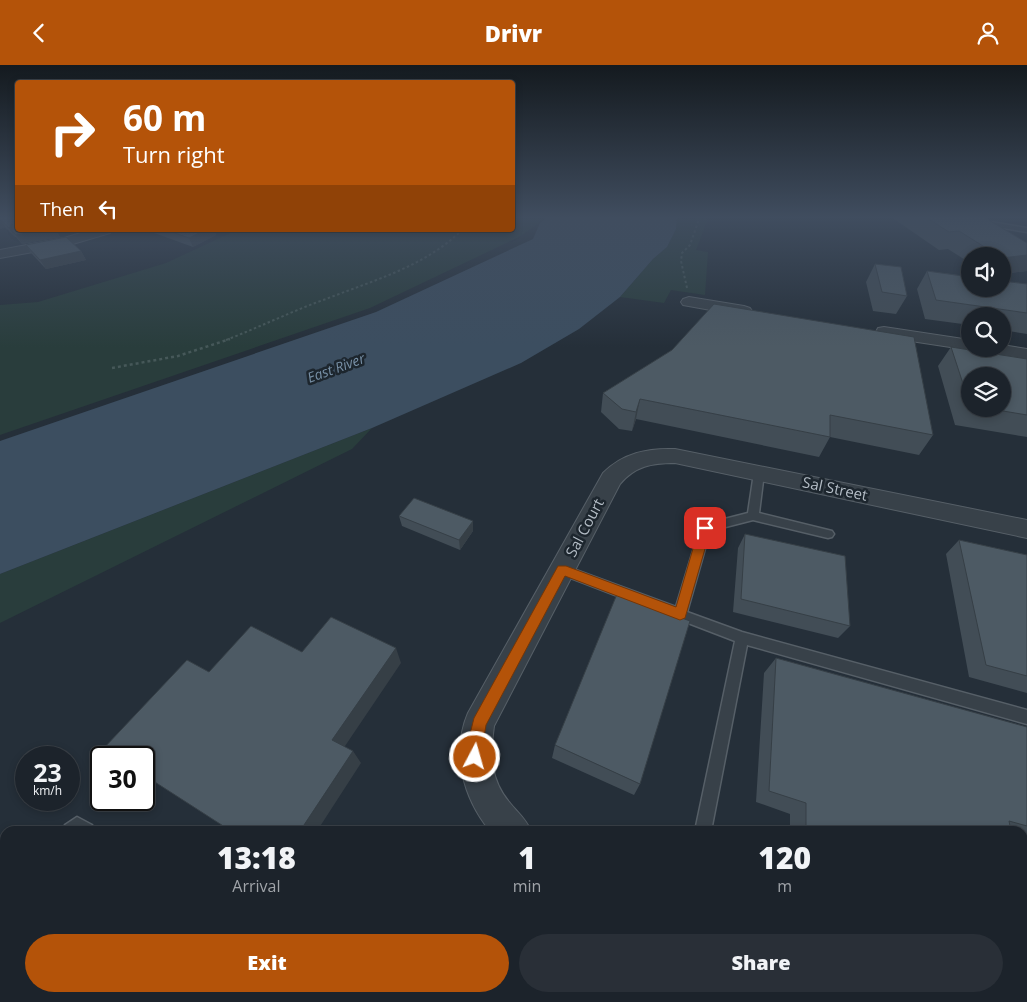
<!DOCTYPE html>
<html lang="en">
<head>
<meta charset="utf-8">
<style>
  :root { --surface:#1c232b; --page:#292f37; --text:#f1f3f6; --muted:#a0a4a9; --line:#3a4047; --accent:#b45309 }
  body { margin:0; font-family:"Open Sans",sans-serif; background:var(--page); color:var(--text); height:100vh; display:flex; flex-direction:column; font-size:19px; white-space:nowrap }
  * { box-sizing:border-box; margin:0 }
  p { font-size:16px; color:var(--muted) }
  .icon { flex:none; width:28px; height:28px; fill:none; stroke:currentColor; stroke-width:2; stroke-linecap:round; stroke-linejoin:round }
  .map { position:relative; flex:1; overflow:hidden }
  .details { position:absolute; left:0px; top:761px; width:1028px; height:176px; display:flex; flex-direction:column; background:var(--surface); border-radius:15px 15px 0 0; box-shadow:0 2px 8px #0003,0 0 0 1px var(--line) }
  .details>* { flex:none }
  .guide { position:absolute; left:15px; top:15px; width:500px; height:152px; border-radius:5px; box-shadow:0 2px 8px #0003,0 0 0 1px var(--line); background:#b45309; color:#fff; overflow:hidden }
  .buttons { position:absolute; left:961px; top:182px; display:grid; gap:10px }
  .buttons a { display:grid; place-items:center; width:50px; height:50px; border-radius:50%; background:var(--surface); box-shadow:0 2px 8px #0003,0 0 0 1px var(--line); font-size:25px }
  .speed { position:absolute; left:15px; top:681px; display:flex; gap:10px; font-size:25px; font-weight:700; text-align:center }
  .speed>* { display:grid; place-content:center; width:65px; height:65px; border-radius:50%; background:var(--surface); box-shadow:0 2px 8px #0003,0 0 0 1px var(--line); line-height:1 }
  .speed small { font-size:12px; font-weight:400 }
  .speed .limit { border:2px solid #111; border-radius:8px; background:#fff; color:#111 }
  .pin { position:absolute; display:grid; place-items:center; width:42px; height:42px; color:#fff; margin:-21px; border-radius:10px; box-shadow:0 2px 8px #0006 }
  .me { position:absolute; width:55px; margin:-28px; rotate:6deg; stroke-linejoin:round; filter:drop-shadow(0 0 4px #0008) }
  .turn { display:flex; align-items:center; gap:18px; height:105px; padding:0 25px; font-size:22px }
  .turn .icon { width:65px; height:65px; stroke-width:2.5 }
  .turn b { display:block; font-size:35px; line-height:42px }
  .then { display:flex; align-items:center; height:48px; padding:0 25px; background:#0003; gap:10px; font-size:19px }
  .eta { display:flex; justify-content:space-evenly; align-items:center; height:85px; text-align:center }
  .eta b { font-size:30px; font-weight:800; line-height:35px }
  .primary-button { display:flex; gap:10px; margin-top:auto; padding:10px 25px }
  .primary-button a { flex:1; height:58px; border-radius:30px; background:var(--accent); color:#fff; font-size:20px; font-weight:800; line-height:58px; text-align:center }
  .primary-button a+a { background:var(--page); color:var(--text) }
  header { display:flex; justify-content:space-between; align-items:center; height:65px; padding:0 25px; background:var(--accent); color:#fff; font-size:22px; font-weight:800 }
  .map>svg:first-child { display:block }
</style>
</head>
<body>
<header><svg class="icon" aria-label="back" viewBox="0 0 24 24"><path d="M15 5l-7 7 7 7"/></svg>Drivr<svg class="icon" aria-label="person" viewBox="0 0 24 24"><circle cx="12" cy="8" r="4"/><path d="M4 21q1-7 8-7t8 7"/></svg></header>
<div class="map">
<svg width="1027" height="937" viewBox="0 0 1027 937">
  <rect width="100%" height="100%" fill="#252f39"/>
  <path fill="#293d3c" d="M 513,151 L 549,151 L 519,172 L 370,243 L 0,370 L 0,240 L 38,237 L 166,198 L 237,165 L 512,165 Z
    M 677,151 L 709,151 L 696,185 L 708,187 L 705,230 L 671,225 L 664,238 L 620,232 L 653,194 L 667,182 L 676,164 Z
    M 372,363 L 352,384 L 0,558 L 0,509 Z"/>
  <path fill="#3c4e60" d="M 549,151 L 677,151 L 676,164 L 667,182 L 653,194 L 620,232 L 579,264 L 521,298 L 372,363 L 0,509 L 0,376 L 376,247 L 533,174 L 540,158 Z"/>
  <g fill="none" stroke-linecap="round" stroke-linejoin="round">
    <g stroke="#565f67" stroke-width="3">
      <path id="service" d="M 961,151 L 969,151 L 979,155 L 1027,163 L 1027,167 L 978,159 Z
        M 759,404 L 764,408 L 759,448 L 828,465 L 832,466 L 834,469 L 832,472 L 828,473 L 753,455 L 710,466 L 687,547 L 742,567 L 1027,645 L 1027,659 L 747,580 L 711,766 L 695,766 L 735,576 L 558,508 L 556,505 L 558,502 L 562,500 L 676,542 L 701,460 L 748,448 L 754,408 Z
        M 77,752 L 92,760 L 94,766 L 63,766 L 65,760 Z
        M 5,829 L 5,850 L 0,852 L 0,832 Z
        M 83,932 L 104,932 L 106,937 L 85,937 Z
        M 322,932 L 345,932 L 347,937 L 324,937 Z
        M 469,932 L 488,932 L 486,937 L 468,937 Z
        M 656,932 L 674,932 L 673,937 L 655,937 Z"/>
    </g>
    <g stroke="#565f67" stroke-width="2">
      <path id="minor" d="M 91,165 L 112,165 L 110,168 L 66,181 L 0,193 L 0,185 L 64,173 Z
        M 689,232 L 744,241 L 750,243 L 752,246 L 750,249 L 744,251 L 683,240 L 681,237 L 683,234 Z
        M 884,262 L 970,275 L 970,284 L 976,284 L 970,285 L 878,271 L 876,267 L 878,263 Z
        M 1002,280 L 1027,284 L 1027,294 L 986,288 L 983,284 L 1002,284 Z
        M 675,384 L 1027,455 L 1027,473 L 675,398 C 652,398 635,401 620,419 L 494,661 C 490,690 490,715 510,738 C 518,748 526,754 531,766 L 490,766 C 463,733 451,688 468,648 L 603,408 C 623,388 647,383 675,384 Z
        M 800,932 L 845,932 L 847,937 L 801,937 Z"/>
    </g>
    <path stroke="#465859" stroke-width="2" stroke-dasharray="2.5 2.5" stroke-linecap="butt" d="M 687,223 L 681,196 L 682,188 L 690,180 L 700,151
      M 226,275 C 260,262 292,246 326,234 C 374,215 424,202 462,165"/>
    <path stroke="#465859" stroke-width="2.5" stroke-dasharray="3 3" stroke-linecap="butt" d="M 112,303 L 178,291 L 230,274"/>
    <use href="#service" fill="#384149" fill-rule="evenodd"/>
    <use href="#minor" fill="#384149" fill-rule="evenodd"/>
  </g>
  <path fill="#424d56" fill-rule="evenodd" d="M 0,151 L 18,165 L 56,165 L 60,172 L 22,179 L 16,172 L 15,172 L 5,162 L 0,164 Z
    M 895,151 L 982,151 L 1027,178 L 1027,206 L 1002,209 L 1002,191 L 970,191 L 970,198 L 948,184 L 939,185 L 894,154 Z
    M 146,165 L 214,165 L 216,170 L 193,182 Z
    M 26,180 L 81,186 L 86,195 L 46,204 L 32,189 Z
    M 875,199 L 907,231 L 896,249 L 873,246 L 866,217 Z
    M 927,206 L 1027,219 L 1027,269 L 1002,265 L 1002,251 L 970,251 L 970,260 L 925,254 L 917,224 Z
    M 951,282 L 1027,294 L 1027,372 L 955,360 L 938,301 ZM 970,311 L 1002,344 L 970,344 Z
    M 672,285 L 933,370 L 919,390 L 830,372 L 819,392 L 636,354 L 632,366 L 619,364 L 601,347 L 603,328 Z
    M 399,451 L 473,456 L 473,466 L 460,485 L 402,461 Z
    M 745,469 L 850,561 L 838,573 L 733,547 L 738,483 Z
    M 959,475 L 1027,490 L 1027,628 L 969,612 L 946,489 Z
    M 776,593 L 1027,662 L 1027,779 L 1022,778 L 1022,766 L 790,766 L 790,749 L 756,737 L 764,608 Z
    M 555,680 L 640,719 L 634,730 L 552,693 Z
    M 1022,825 L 1027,848 L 1027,877 L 1022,878 Z"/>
  <path fill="#363f46" d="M 0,154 L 5,162 L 0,164 Z
    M 12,159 L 43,165 L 56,165 L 60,172 L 22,179 L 16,170 L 12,166 L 15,172 L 9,163 Z
    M 205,165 L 214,165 L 216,170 L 193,182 L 189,173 Z
    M 81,186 L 86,195 L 46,204 L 40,195 Z
    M 1027,190 L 1027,206 L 1002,209 L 1002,193 Z
    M 640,334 L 636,354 L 632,366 L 636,347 Z
    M 473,456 L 473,466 L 460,485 L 459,475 Z
    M 396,583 L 401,598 L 341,687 L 332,675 Z
    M 353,686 L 361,698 L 317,766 L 300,766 Z"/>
  <path fill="#4d5a64" stroke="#363f46" d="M 0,151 L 18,151 L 18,165 L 43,165 L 16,170 L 12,166 L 12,159 L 9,163 L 0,154 Z
    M 924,151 L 982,151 L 1027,178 L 1027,190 L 1002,193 L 1002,191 L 999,191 L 959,166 L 949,167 Z
    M 166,165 L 205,165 L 189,173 Z
    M 66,172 L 81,186 L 40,195 L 26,180 Z
    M 875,199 L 901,202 L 907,231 L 882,227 Z
    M 927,206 L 970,212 L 970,224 L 1002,224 L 1002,216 L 1027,219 L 1027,248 L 936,235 Z
    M 714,239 L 914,272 L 933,370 L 830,350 L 830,372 L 640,334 L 636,347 L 622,344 L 603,328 L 672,285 Z
    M 951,282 L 1027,294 L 1027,350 L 991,344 L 1002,344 L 1002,311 L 970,311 L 970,340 Z
    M 414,433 L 473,456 L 459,475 L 399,451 Z
    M 745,469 L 845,491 L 850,561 L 741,534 Z
    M 959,475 L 1027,490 L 1027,611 L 986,600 Z
    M 617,529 L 690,556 L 640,719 L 555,680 Z
    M 331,552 L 396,583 L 332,675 L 353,686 L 300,766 L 231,766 L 144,710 L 144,692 L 117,692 L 103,684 L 187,595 L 209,607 L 251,561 L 302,587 Z
    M 776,593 L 1027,662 L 1027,761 L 1009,756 L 1011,766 L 806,766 L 806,738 L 769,726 Z
    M 1022,825 L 1027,848 L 1027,875 L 1022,873 Z"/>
  <linearGradient id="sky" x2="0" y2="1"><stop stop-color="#141a1f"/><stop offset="0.54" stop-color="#404d5f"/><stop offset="1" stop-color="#404d5f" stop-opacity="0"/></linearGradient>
  <rect width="1027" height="282" fill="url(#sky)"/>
  <path fill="#b45309" stroke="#753606" d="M 705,458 L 711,463 L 685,553 L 680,555 L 565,511 L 486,660 L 480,697 L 475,699 L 470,697 L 467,681 L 474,653 L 558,501 L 566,501 L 676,542 L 699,463 Z"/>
  <g text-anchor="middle" stroke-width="5" stroke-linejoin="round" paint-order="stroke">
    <g font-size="14" font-style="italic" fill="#778fa5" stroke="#1d262e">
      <text transform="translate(336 303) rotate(-20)" y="5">East River</text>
    </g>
    <g font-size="15" fill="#b3bcc5" stroke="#1d262e">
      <text transform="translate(835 424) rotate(12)" y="5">Sal Street</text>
      <text transform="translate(585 463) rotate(-62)" y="5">Sal Court</text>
    </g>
  </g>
</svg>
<div class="buttons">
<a><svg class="icon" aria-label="sound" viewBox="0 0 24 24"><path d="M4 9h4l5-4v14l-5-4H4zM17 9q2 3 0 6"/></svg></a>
<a><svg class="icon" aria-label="search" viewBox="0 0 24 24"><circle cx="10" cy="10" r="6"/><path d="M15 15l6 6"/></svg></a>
<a><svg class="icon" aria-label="layers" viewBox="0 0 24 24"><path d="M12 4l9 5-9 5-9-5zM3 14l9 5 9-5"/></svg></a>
</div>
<div class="speed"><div>23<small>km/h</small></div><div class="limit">30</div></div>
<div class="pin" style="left:705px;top:463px;background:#d93025"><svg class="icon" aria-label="arrive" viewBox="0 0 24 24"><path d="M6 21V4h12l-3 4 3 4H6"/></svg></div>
<svg class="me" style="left:475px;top:692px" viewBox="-20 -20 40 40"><circle r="17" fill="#b45309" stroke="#fff" stroke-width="3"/><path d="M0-11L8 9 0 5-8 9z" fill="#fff"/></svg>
<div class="guide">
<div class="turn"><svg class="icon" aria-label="right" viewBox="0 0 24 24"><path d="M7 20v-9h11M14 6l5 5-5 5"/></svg><div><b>60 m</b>Turn right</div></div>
<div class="then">Then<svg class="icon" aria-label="left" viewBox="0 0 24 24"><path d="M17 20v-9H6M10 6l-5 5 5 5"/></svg></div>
</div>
<section class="details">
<div class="eta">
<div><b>13:18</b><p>Arrival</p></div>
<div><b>1</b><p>min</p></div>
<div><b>120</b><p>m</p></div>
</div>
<div class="primary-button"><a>Exit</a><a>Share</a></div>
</section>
</div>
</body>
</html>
